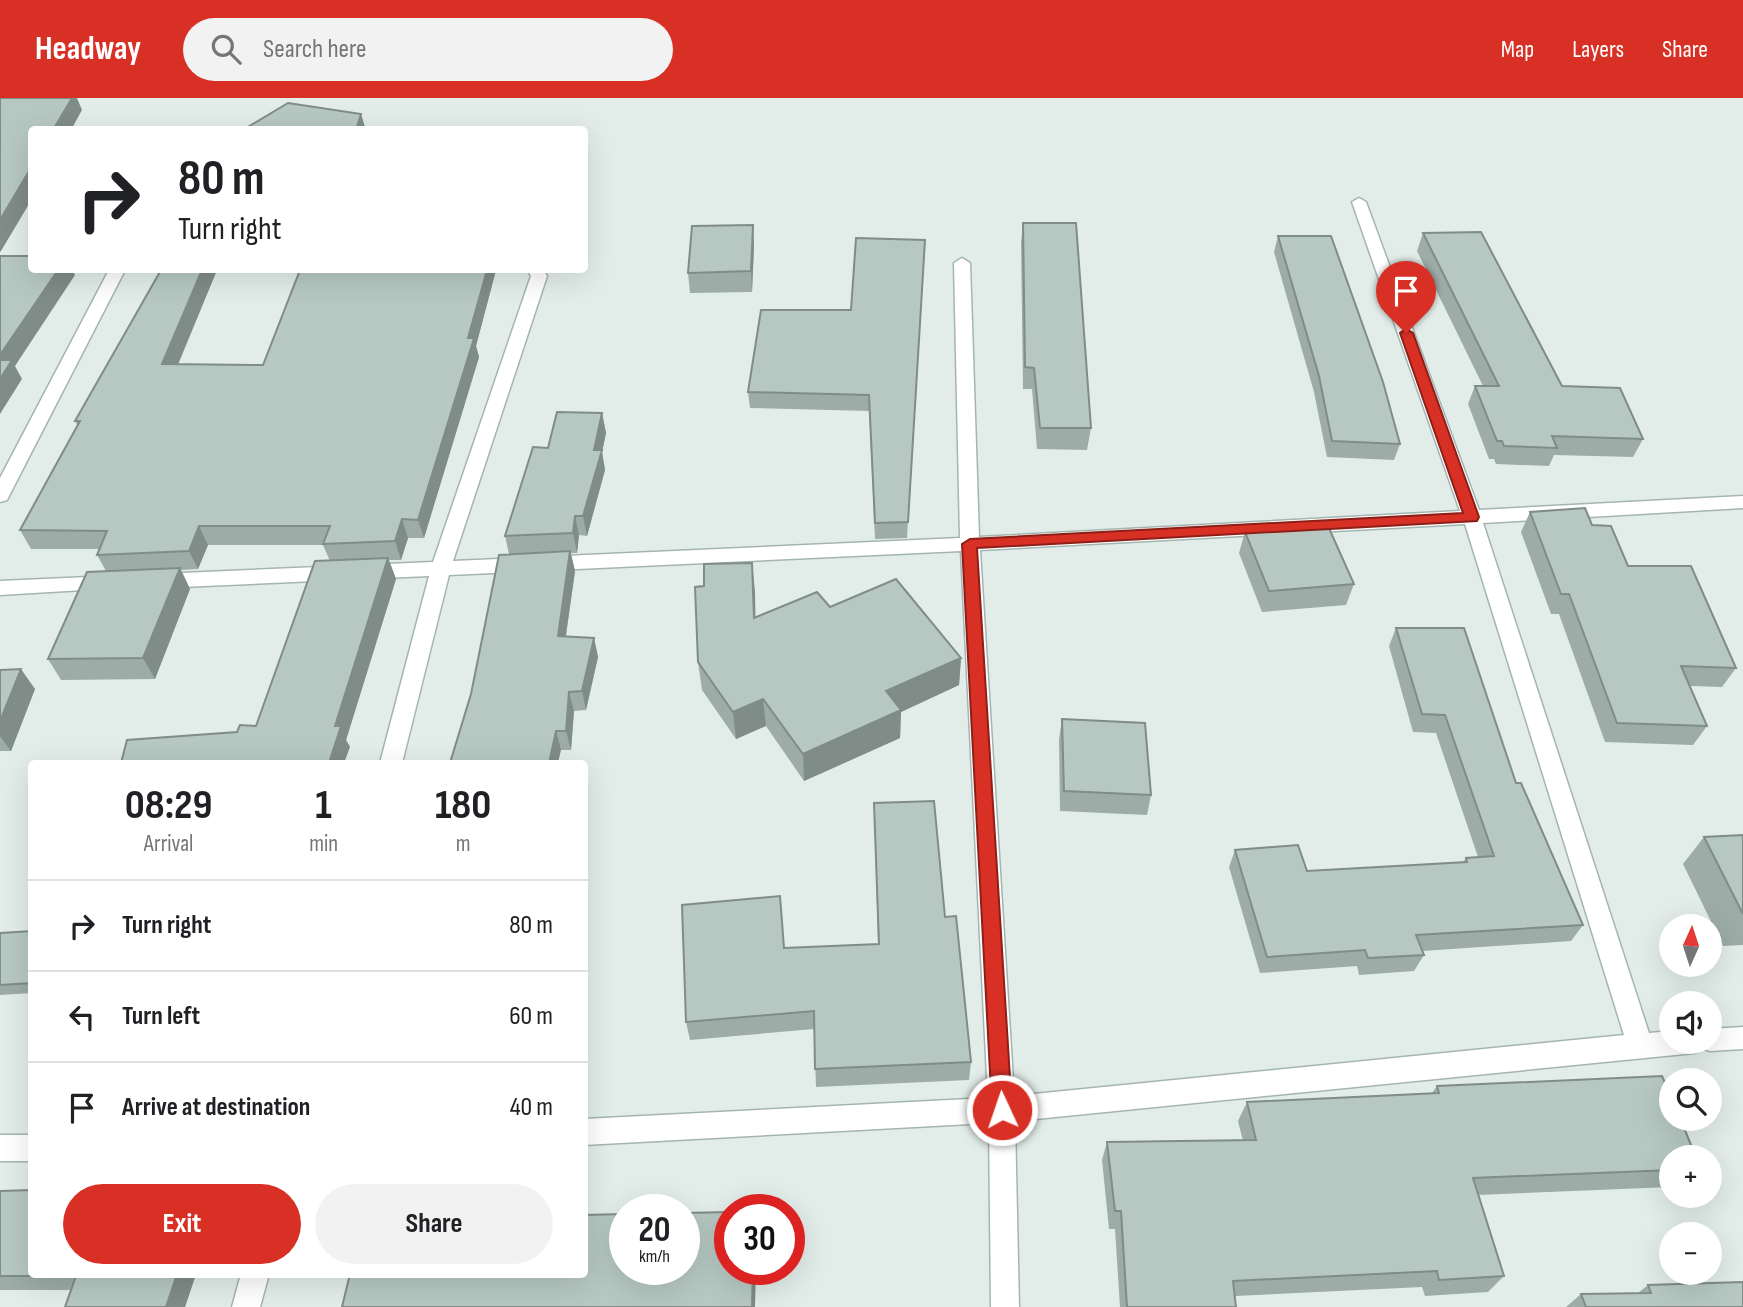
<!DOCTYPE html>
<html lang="en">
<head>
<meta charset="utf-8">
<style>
  :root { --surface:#fff; --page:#f2f2f2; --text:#202124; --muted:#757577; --line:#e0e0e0; --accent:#d93025 }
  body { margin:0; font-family:"Sofia Sans Condensed",sans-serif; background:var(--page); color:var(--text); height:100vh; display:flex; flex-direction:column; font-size:26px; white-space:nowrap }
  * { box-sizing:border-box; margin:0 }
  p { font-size:23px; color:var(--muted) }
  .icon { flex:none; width:38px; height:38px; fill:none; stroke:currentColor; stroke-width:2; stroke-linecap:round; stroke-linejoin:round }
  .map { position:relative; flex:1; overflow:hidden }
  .panel { position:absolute; left:28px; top:662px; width:560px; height:518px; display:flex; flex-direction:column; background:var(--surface); border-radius:7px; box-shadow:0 7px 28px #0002 }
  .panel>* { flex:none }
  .hud { position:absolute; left:28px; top:28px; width:560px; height:147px; border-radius:7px; box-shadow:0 7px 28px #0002; background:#fff; color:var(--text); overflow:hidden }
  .needle { width:46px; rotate:3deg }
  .fabs { position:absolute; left:1659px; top:816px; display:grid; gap:14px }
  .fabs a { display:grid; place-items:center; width:63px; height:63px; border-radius:50%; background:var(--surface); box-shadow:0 7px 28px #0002; font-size:35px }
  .speed { position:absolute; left:609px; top:1096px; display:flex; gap:14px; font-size:35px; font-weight:700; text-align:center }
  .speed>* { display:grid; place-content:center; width:91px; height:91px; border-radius:50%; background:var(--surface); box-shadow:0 7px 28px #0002; line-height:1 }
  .speed small { font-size:18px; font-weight:400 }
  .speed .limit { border:10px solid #d22; background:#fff; color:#111 }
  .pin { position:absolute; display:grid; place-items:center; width:60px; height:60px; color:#fff; margin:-72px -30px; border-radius:50% 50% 50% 0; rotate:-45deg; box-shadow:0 0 7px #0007 }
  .pin .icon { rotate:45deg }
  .me { position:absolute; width:77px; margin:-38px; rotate:357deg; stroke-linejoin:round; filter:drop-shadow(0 0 5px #0008) }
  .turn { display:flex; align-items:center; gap:24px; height:147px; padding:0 35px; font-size:32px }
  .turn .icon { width:91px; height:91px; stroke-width:2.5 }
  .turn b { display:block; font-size:49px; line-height:60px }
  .eta { display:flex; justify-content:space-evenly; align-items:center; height:119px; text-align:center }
  .eta b { font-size:42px; font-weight:700; line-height:49px }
  .action { display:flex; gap:14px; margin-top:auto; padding:14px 35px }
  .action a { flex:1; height:80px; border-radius:42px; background:var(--accent); color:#fff; font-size:28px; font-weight:700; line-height:80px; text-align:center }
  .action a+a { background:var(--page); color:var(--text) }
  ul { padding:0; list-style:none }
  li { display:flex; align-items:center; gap:21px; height:91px; padding:0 35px; border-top:2px solid var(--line) }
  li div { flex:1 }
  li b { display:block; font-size:26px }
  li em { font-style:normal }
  header { display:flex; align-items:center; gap:42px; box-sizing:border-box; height:98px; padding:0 35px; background:var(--accent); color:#fff }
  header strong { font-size:33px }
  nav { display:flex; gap:38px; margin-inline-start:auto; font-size:24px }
  .search { width:490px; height:63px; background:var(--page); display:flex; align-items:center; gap:18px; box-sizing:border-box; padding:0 24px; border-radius:38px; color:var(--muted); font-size:26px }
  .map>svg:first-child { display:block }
</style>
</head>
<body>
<header>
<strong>Headway</strong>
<div class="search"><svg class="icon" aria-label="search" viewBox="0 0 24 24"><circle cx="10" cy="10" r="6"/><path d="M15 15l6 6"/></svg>Search here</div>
<nav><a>Map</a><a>Layers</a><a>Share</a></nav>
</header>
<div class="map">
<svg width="1743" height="1209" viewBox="0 0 1743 1209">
  <rect width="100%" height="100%" fill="#e2ede9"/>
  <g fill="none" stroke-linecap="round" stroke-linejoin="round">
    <g stroke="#a4b5b1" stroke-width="3">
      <path id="minor" d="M 1359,100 L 1366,104 L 1479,412 L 1743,398 L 1743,410 L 1483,425 L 1649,935 L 1671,933 L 1671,943 L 1710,943 L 1710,931 L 1743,929 L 1743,951 L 1710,953 L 1704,951 L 1695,955 L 1015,1023 L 1019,1209 L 991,1209 L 989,1025 L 584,1047 L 584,1021 L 988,1000 L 961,453 L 449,477 L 402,665 L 380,665 L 429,478 L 159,490 L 152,488 L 149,483 L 152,478 L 159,476 L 433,464 L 531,178 L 527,172 L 543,172 L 547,178 L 453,463 L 960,440 L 954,165 L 962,160 L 970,165 L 979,439 L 1460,413 L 1352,104 ZM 1465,426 L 1624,937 L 1014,998 L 980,452 Z
        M 109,172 L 125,172 L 9,398 L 7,402 L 0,404 L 0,380 Z
        M 110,478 L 117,480 L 120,485 L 117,490 L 0,497 L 0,483 Z
        M 0,1037 L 32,1037 L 32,1063 L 0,1063 Z
        M 241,1176 L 269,1176 L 260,1209 L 232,1209 Z"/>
    </g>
    <use href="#minor" fill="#fff" fill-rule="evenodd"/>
  </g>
  <path fill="#9daca7" d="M 1023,125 L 1091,330 L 1087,352 L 1037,351 L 1032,291 L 1023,291 L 1021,145 Z
    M 753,127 L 754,148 L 752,194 L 690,195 L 688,175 Z
    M 1423,135 L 1562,288 L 1643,341 L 1633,359 L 1554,357 L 1549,368 L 1496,366 L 1494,361 L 1489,361 L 1468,306 L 1475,288 L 1483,288 L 1417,153 Z
    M 1278,138 L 1400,346 L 1394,362 L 1327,359 L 1314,294 L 1274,154 Z
    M 925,142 L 907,440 L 875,441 L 869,313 L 750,310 L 748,294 L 851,212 Z
    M 161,172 L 217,172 L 178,267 L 263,267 L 300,172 L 496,172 L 476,248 L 479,259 L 424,440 L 408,440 L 401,462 L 389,462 L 396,481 L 346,642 L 350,649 L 237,634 L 256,628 L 330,463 L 323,447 L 208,447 L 198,471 L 181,472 L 190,491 L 155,581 L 61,582 L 48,561 L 106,473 L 97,457 L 99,451 L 31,451 L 20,432 L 78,328 L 75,323 Z
    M 602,315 L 606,335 L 602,354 L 605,372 L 587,438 L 579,437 L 577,455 L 571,455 L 575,473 L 566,538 L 594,540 L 598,559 L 586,612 L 574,613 L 571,652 L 561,652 L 471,596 L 509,456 L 505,438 L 548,350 Z
    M 1530,414 L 1592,427 L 1628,468 L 1736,570 L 1722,589 L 1690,588 L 1707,628 L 1693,647 L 1605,644 L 1559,516 L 1551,516 L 1521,434 Z
    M 1245,434 L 1354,486 L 1346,507 L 1262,514 L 1239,455 Z
    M 755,493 L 755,519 L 830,509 L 961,560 L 959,587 L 901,614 L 900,640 L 804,683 L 766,628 L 736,641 L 702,592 L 698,564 Z
    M 1396,530 L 1516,685 L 1583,827 L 1571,843 L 1422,853 L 1424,857 L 1414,873 L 1359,877 L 1357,868 L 1260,875 L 1229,769 L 1235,752 L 1307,773 L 1463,764 L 1466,760 L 1478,759 L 1436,635 L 1413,634 L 1389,548 Z
    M 0,572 L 35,591 L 11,653 L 0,653 Z
    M 1062,621 L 1151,697 L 1147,717 L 1060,713 L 1059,641 Z
    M 874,705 L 945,819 L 971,964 L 969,982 L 816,989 L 814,931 L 690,942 L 686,924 L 784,850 L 878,846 Z
    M 1743,737 L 1743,847 L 1723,848 L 1683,766 L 1704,739 Z
    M 32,833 L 32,895 L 0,897 L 0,835 Z
    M 1437,988 L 1671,1059 L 1671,1089 L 1478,1097 L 1504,1178 L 1488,1194 L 1425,1198 L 1422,1189 L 1235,1198 L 1236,1209 L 1120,1209 L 1115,1131 L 1109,1131 L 1102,1062 L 1107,1044 L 1243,1043 L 1238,1023 L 1247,1004 L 1432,995 Z
    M 0,1093 L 32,1176 L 196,1176 L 185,1209 L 65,1209 L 71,1192 L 0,1192 Z
    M 1648,1187 L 1743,1209 L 1566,1209 L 1581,1196 L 1638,1195 Z"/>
  <path fill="#808c88" d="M 72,0 L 77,0 L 82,12 L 71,32 L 53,32 Z
    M 361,16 L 366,32 L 356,32 Z
    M 32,68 L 32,101 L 1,153 L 0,154 L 0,122 Z
    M 753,127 L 754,148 L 752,194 L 751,173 Z
    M 58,172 L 72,172 L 75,177 L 15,268 L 22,281 L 0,316 L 0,257 Z
    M 202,172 L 217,172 L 170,285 L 162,266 Z
    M 487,172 L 496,172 L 476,248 L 479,259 L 424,440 L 418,422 Z
    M 602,315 L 606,335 L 602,354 L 605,372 L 587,438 L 583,418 L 594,352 Z
    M 575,418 L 579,437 L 577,455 L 573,435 Z
    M 402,421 L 408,440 L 401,462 L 395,443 Z
    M 199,428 L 208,447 L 198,471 L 189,453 Z
    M 570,453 L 575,473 L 563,557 L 558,538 Z
    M 388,460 L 396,481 L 346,642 L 350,649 L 344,665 L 329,665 L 335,628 Z
    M 752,465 L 755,493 L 756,548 L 754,520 Z
    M 180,470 L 190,491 L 155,581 L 143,560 Z
    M 594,540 L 598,559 L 586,612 L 582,593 Z
    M 961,560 L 959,587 L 901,614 L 900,640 L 804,683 L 803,656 L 886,593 Z
    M 21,571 L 35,591 L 11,653 L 0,638 L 0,623 Z
    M 569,594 L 574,613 L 571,652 L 566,633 Z
    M 763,601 L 766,628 L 736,641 L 733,614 Z
    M 556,633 L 561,652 L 558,665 L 549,665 Z
    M 753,1171 L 756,1171 L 755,1209 L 752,1209 Z
    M 177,1176 L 196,1176 L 185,1209 L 166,1209 Z"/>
  <path fill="#b7c8c2" stroke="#808c88" stroke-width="2" d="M 0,0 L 72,0 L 53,32 L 32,32 L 32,68 L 0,122 Z
    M 288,5 L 361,16 L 356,32 L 243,32 Z
    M 1023,125 L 1076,125 L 1091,330 L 1040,330 L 1034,270 L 1025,269 Z
    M 753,127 L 751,173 L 688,175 L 692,128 Z
    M 1481,134 L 1562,288 L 1620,290 L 1643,341 L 1552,338 L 1557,350 L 1504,348 L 1502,343 L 1497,343 L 1475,288 L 1499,288 L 1423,135 Z
    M 1278,138 L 1331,138 L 1383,284 L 1400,346 L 1332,343 L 1319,278 Z
    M 856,140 L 925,142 L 908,424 L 875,425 L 869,297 L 748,294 L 761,212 L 851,212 Z
    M 0,158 L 32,158 L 32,172 L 58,172 L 0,257 Z
    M 161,172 L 202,172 L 162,266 L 263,267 L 300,172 L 487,172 L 468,240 L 474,240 L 418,422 L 402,421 L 395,443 L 323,446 L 330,428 L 199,428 L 189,453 L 97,457 L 107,433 L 20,432 L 80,323 L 75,323 Z
    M 0,262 L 12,262 L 0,281 Z
    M 557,314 L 602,315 L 594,352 L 602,352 L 583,418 L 575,418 L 573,435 L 505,438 L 533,349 L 548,350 Z
    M 1585,410 L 1592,427 L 1611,428 L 1628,468 L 1691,468 L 1736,570 L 1681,568 L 1707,628 L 1617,625 L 1569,496 L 1561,496 L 1530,414 Z
    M 1328,428 L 1354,486 L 1269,493 L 1245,434 Z
    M 570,453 L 558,538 L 594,540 L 582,593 L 569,594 L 566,633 L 556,633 L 549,665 L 450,665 L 471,596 L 499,457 Z
    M 388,460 L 335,628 L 341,628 L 329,665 L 121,665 L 127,642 L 237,634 L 240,627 L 256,628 L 315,463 Z
    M 752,465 L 754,520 L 817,494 L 830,509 L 896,481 L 961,560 L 886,593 L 901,612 L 803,656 L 763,601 L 733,614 L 698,564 L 695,489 L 704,488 L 704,466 Z
    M 180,470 L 143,560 L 48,561 L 87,474 Z
    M 1396,530 L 1464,530 L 1516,685 L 1521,685 L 1583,827 L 1416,837 L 1424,857 L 1368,860 L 1365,852 L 1267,859 L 1235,752 L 1298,747 L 1307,773 L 1467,764 L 1466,760 L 1494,758 L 1445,617 L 1422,616 Z
    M 21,571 L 0,623 L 0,572 Z
    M 1062,621 L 1145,625 L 1151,697 L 1064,693 Z
    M 934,703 L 945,819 L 956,818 L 971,964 L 815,971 L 814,913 L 686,924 L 682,807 L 780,798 L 784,850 L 879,846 L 874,705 Z
    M 1743,737 L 1743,816 L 1704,739 Z
    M 32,833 L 32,885 L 0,887 L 0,835 Z
    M 1662,978 L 1671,999 L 1671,1020 L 1680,1020 L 1696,1059 L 1671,1059 L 1671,1072 L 1473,1080 L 1504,1178 L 1439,1182 L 1437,1173 L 1233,1183 L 1236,1209 L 1127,1209 L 1121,1113 L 1115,1113 L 1107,1044 L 1256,1042 L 1247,1004 L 1439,995 L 1437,988 Z
    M 32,1092 L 32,1176 L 177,1176 L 166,1209 L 65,1209 L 76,1178 L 0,1178 L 0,1093 Z
    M 730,1114 L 730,1171 L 753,1171 L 752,1209 L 342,1209 L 350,1176 L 584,1176 L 584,1117 L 625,1116 L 625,1171 L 684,1171 L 684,1115 Z
    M 1743,1184 L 1743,1209 L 1586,1209 L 1581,1196 L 1651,1195 L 1648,1187 Z"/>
  <path fill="#d93025" stroke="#8d1f18" stroke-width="2" d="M 1406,231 L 1413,235 L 1479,419 L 1477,423 L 977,450 L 1012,1012 L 1009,1019 L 1002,1022 L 995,1019 L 992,1012 L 962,446 L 970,441 L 1463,415 L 1400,235 Z"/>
</svg>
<div class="fabs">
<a><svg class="needle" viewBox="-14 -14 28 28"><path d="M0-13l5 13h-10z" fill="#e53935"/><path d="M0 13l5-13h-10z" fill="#757577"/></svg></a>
<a><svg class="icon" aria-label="sound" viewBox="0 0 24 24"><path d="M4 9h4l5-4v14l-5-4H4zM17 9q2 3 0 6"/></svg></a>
<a><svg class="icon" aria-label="search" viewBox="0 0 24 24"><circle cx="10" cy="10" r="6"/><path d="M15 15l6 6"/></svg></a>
<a>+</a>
<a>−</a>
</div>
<div class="speed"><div>20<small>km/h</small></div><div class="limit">30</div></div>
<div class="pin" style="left:1406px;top:235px;background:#d93025"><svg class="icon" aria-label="arrive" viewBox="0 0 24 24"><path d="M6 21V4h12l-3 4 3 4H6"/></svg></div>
<svg class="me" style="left:1002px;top:1012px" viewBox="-20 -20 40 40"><circle r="17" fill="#d93025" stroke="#fff" stroke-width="3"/><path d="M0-11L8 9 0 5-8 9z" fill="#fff"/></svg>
<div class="hud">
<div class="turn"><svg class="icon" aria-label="right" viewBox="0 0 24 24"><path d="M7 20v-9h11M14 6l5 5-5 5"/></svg><div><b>80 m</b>Turn right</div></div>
</div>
<section class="panel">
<div class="eta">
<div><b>08:29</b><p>Arrival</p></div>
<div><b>1</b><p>min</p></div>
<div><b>180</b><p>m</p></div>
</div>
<ul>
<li><svg class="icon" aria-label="right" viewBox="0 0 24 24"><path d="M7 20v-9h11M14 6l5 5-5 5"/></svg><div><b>Turn right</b></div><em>80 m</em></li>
<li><svg class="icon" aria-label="left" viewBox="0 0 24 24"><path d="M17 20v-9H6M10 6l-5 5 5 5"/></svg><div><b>Turn left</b></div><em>60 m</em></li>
<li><svg class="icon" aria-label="arrive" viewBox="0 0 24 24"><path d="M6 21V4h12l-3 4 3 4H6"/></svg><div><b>Arrive at destination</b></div><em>40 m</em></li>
</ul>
<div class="action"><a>Exit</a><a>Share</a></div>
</section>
</div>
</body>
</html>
